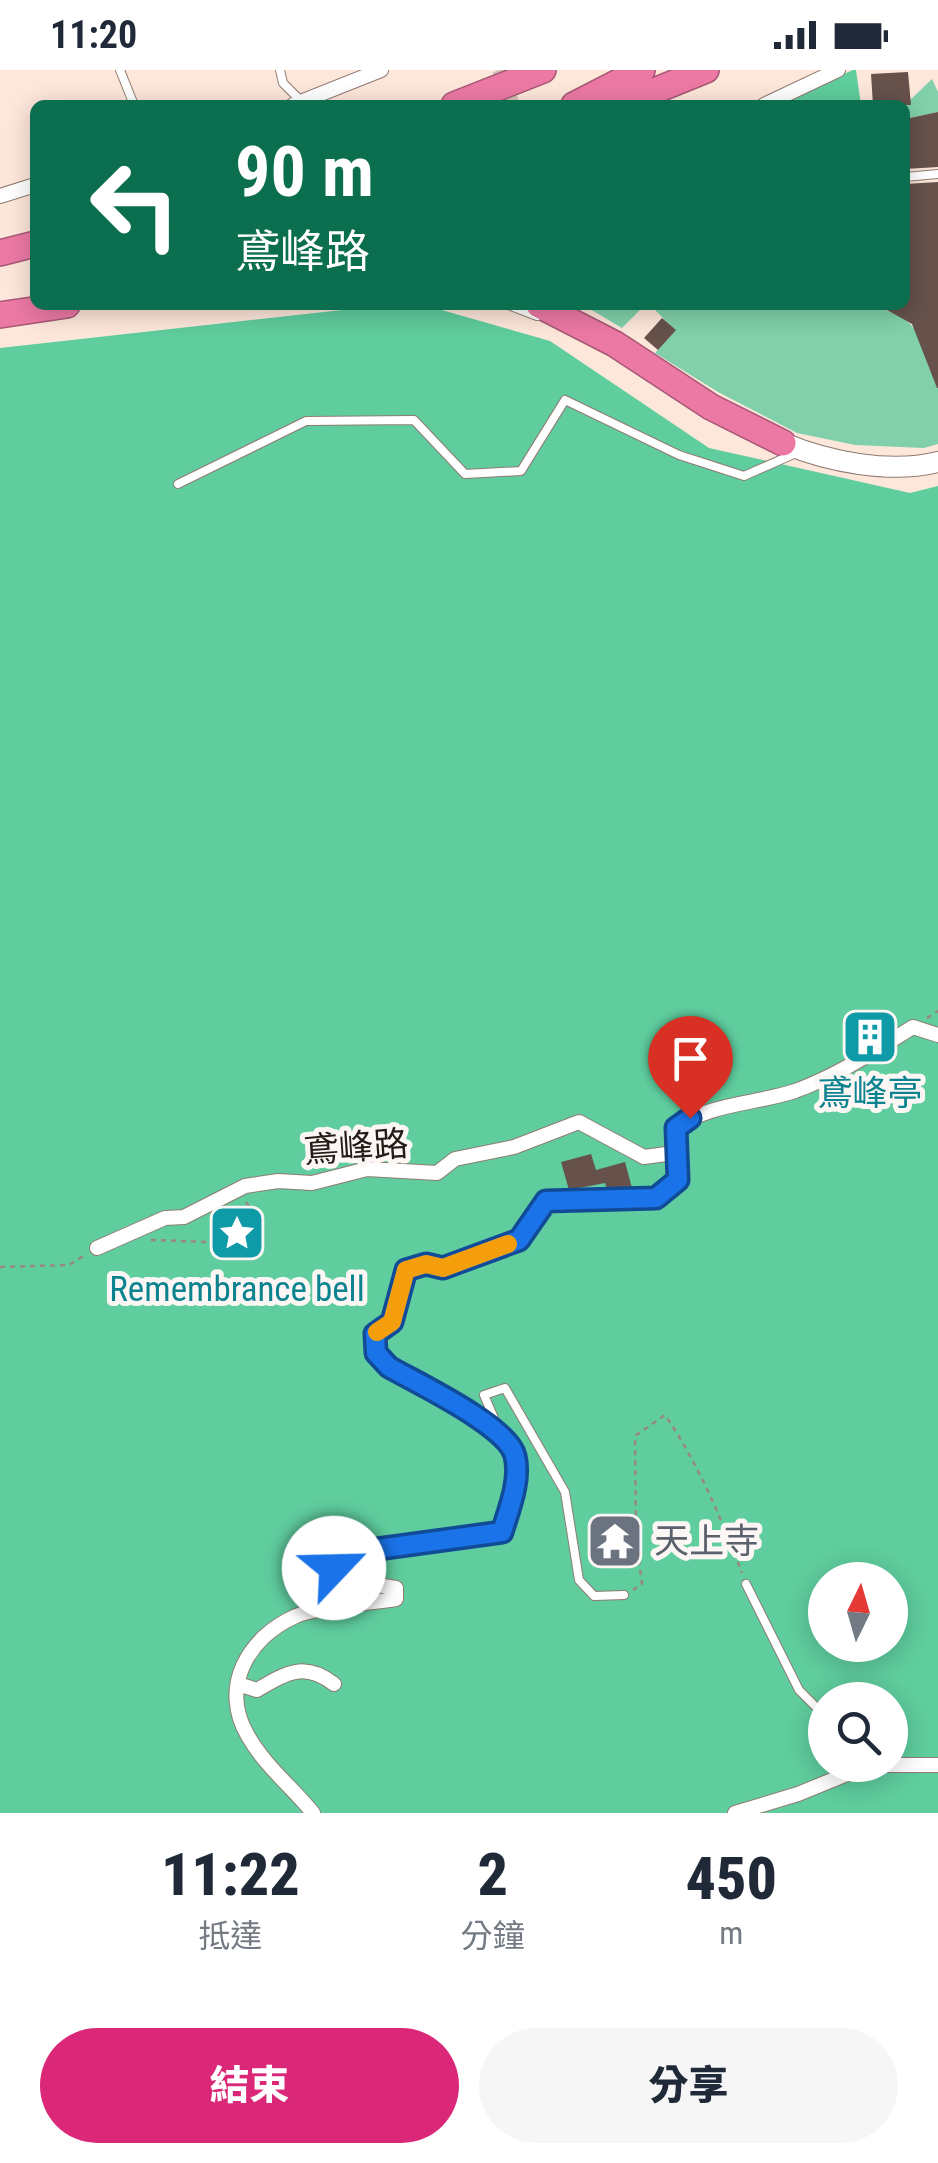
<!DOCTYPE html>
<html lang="zh-TW">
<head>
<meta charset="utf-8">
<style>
  :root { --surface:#fff; --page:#f6f6f7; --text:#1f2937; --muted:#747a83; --accent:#db2777 }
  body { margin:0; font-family:"Roboto Condensed","Noto Sans TC",sans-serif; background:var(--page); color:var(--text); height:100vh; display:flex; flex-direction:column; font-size:38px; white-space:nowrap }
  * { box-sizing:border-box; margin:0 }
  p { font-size:32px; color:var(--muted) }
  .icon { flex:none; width:55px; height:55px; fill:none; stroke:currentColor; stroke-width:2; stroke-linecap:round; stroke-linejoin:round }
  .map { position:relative; height:1743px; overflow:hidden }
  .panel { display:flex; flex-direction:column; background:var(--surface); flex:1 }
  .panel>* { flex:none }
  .top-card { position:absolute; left:30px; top:30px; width:880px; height:210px; border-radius:15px; box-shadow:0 5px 25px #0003; background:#0b6e4f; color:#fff; overflow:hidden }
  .needle { width:65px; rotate:5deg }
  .buttons { position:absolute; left:808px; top:1492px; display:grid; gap:20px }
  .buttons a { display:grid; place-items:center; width:100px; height:100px; border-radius:50%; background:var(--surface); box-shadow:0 5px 25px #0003; font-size:50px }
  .pin { position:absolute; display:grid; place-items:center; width:85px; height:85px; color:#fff; margin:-102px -42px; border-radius:50% 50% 50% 0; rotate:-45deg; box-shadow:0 0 10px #0007 }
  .pin .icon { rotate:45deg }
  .me { position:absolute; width:110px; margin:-55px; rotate:66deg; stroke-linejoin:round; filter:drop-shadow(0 0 8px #0008) }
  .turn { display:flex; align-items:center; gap:35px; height:210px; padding:0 40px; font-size:45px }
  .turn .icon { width:130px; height:130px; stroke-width:2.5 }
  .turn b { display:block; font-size:70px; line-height:85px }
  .eta { display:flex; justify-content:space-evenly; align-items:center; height:170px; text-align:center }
  .eta b { font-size:60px; font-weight:800; line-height:70px }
  .button { display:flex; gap:20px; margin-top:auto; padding:20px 40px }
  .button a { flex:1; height:115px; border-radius:60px; background:var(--accent); color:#fff; font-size:40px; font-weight:800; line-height:115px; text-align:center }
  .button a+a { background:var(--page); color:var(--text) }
  .status { display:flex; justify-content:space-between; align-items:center; height:70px; padding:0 50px; background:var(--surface); direction:ltr }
  .status svg { height:28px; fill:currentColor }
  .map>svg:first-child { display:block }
</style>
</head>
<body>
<div class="status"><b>11:20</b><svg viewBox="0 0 49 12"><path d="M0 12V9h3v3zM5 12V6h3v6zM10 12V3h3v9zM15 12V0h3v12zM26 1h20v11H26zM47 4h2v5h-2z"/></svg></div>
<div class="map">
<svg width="938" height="1743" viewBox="0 0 938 1743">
  <rect width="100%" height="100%" fill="#fde6da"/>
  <path fill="#81d0ab" d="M 932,9 L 938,22 L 938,42 L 905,49 L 905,35 Z
    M 583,235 L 645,235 L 622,258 Z
    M 650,235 L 760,235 L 761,240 C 803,234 874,224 908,252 C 920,261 925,288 931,302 L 938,302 L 938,374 L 924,378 L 855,375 L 797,363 L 718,322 L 655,283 L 675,260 Z"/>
  <path fill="#5fcd9e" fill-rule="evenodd" d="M 853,0 L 856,0 L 861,35 L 794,35 L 792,27 Z
    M 387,235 L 424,235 L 550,271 L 709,378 L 910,423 L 938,416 L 938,1743 L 0,1743 L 0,278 ZM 825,1510 L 890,1510 L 890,1575 L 825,1575 ZM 825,1630 L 890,1630 L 890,1695 L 825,1695 Z"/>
  <path fill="#66514b" d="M 908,2 L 911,35 L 873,35 L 871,4 Z
    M 938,42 L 938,97 L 905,99 L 905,49 Z
    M 938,112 L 938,318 L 937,318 L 912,254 L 878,235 L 905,235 L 905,114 Z
    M 662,248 L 676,260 L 658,280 L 644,268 Z
    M 591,1084 L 596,1100 L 625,1092 L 632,1118 L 607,1119 L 605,1113 L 569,1120 L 561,1092 Z"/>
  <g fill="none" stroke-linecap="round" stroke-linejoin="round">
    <path stroke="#d2beb3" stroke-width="14" stroke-dasharray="14 7" stroke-linecap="butt" d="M 499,0 L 513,35"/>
    <g stroke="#907b71" stroke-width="10">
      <path id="lane" d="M 120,0 L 134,35
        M 280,0 L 283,13 L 302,32
        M 905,107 L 938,104
        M 508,235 L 537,246
        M 178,414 L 306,351 L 414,350 L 465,404 L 521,401 L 565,330 L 679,385 L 744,406 L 796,383
        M 500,1362 L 484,1325 L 505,1318 L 565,1422 L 579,1510 L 594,1526 L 624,1525
        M 746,1514 L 799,1620 L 825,1646"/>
    </g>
    <g stroke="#907b71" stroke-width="16">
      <path id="street" d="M 293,35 L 381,0
        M 764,35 L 838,0
        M 0,126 L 35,115
        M 97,1178 L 165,1148 L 184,1147 L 245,1116 L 278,1111 L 312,1113 L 367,1099 L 437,1103 L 455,1089 L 514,1077 L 579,1052 L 644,1087 L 674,1083 L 676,1058 C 710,1033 756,1034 795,1021 C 839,1005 874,981 913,957 L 938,965
        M 238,1614 L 257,1620 C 286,1603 304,1591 334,1614
        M 885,1695 L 938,1695
        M 313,1743 C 292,1717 265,1696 248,1666 C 219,1617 248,1567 296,1546 C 315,1537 372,1533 396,1529 L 396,1518 L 364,1513 L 337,1503 L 336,1491 L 348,1483 L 502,1462 C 508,1439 521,1410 515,1386 C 509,1360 415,1312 389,1297 L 376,1283 L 375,1264 L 392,1252 L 406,1200 L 426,1194 L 443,1197 L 519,1170 L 546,1131 L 657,1128 L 678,1110 L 674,1083
        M 735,1743 L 798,1724 L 869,1695"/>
    </g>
    <g stroke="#907b71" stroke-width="22">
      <path id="secondary" d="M 783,373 C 829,392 890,404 938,392"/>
    </g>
    <g stroke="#a65873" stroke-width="28">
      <path id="highway" d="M 454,35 L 543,0
        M 574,35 L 642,0
        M 620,35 L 706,0
        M 0,183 L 35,174
        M 539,235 L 615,274 L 711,337 L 783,373
        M 0,245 L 67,235"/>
    </g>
    <path stroke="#98887f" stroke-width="2.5" stroke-dasharray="5 5" stroke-linecap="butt" d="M 927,948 L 938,941
      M 151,1170 L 237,1173 C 254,1165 257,1147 246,1132
      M 0,1197 L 69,1195 L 87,1184
      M 633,1520 L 642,1514 L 636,1466 L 635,1366 L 665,1345 C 697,1391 722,1450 742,1503"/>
    <use href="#lane" stroke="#fff" stroke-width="8"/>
    <use href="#street" stroke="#fff" stroke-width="14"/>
    <use href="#secondary" stroke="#fff" stroke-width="20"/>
    <use href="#highway" stroke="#ec79a4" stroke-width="25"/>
  </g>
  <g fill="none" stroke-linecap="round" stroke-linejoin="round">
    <g stroke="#114b97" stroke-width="25">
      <path id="route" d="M 334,1498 L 336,1491 L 348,1483 L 502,1462 C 509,1439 521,1410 515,1386 C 508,1356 417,1313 389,1297 L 376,1283 L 375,1264 L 392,1252 L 406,1200 L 426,1194 L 443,1198 L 519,1170 L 546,1131 L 656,1128 L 678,1110 L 676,1058 L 690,1048"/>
    </g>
    <use href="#route" stroke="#1a73e8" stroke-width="18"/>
    <path stroke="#f59e0b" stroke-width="18" d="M 377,1262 L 392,1252 L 406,1200 L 426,1194 L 443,1198 L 508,1174"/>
  </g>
  <defs>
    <g id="building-square" transform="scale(2.875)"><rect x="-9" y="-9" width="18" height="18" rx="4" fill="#0f9aa8" stroke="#fcf7f5"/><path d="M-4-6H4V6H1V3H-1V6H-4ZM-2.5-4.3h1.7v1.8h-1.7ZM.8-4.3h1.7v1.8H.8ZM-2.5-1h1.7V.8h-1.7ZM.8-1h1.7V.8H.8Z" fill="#fff"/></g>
    <g id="sight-square" transform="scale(2.875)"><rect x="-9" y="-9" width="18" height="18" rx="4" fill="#0f9aa8" stroke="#fcf7f5"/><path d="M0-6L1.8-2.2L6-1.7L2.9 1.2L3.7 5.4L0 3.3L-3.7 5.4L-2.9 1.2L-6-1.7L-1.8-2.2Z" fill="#fff"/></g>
    <g id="temple-square" transform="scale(2.875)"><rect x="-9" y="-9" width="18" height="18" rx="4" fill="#6b7280" stroke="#fcf7f5"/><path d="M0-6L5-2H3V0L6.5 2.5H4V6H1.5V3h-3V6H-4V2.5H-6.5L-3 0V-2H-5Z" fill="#fff"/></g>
  </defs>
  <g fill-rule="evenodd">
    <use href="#building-square" x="870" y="967"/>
    <use href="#sight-square" x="237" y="1163"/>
    <use href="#temple-square" x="615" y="1471"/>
  </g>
  <g text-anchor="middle" stroke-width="10" stroke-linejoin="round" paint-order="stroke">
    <g font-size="35" fill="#0d838f" stroke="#fcf7f5">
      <text x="870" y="1035">鳶峰亭</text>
      <text x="237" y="1231">Remembrance bell</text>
    </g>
    <g font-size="35" fill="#251c18" stroke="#fcf7f5">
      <text transform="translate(356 1077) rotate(-4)" y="12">鳶峰路</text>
    </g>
    <g font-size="35" fill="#5b616d" stroke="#fcf7f5" text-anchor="start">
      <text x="654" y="1483">天上寺</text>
    </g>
  </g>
</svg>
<div class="buttons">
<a><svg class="needle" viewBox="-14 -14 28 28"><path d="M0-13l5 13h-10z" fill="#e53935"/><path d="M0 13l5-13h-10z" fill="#747a83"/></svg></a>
<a><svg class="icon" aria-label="search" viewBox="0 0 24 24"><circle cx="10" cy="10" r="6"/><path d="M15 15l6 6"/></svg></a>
</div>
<div class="pin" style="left:690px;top:1048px;background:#d93025"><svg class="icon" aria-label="arrive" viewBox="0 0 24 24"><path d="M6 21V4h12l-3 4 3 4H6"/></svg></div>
<svg class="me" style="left:334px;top:1498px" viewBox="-20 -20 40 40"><circle r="19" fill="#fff"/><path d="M0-13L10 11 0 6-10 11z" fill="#1a73e8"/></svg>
<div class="top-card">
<div class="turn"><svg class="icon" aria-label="left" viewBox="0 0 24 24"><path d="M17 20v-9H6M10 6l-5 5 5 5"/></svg><div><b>90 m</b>鳶峰路</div></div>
</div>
</div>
<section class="panel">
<div class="eta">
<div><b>11:22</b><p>抵達</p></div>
<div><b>2</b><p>分鐘</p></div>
<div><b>450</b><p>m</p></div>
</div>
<div class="button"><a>結束</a><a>分享</a></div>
</section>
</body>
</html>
